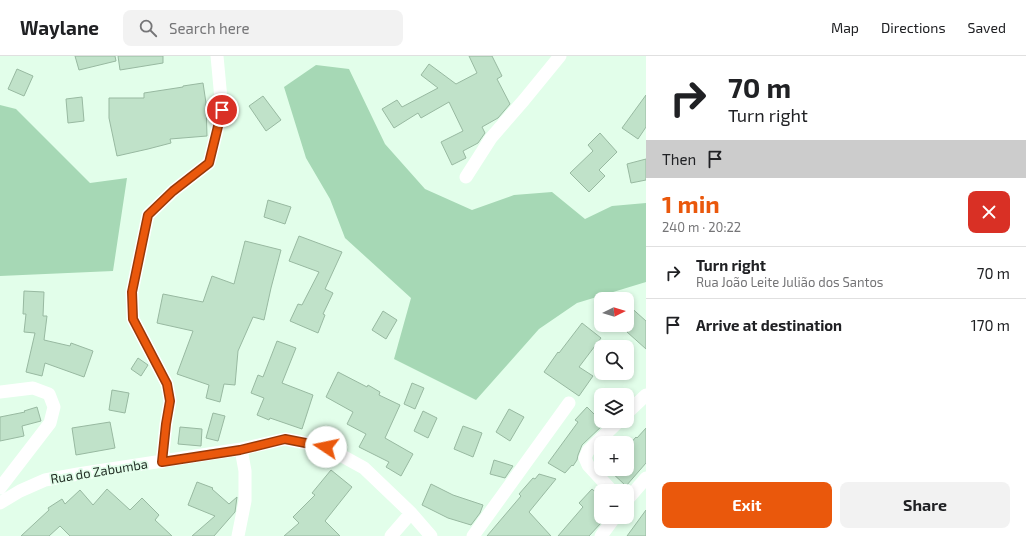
<!DOCTYPE html>
<html lang="en">
<head>
<meta charset="utf-8">
<style>
  :root { --surface:#fff; --page:#f2f2f2; --text:#202124; --muted:#757577; --line:#e0e0e0; --accent:#ea580c }
  body { margin:0; font-family:"Exo 2",sans-serif; background:var(--page); color:var(--text); height:100vh; display:flex; flex-direction:column; font-size:15px; white-space:nowrap }
  * { box-sizing:border-box; margin:0 }
  p { font-size:13px; color:var(--muted) }
  .icon { flex:none; width:22px; height:22px; fill:none; stroke:currentColor; stroke-width:2; stroke-linecap:round; stroke-linejoin:round }
  .map { position:relative; flex:1; overflow:hidden }
  .side { display:flex; flex-direction:column; background:var(--surface); width:380px }
  .side>* { flex:none }
  .top-card { background:#fff; color:var(--text); overflow:hidden }
  .needle { width:26px; rotate:85deg }
  .buttons { position:absolute; left:594px; top:236px; display:grid; gap:8px }
  .buttons a { display:grid; place-items:center; width:40px; height:40px; border-radius:8px; background:var(--surface); box-shadow:0 2px 6px #0003; font-size:20px }
  .pin { position:absolute; display:grid; place-items:center; width:34px; height:34px; color:#fff; margin:-17px; border:2px solid #fff; border-radius:50%; box-shadow:0 1px 4px #0007 }
  .me { position:absolute; width:44px; margin:-22px; rotate:281deg; stroke-linejoin:round; filter:drop-shadow(0 0 3px #0008) }
  .turn { display:flex; align-items:center; gap:14px; height:84px; padding:0 16px; font-size:18px }
  .turn .icon { width:52px; height:52px; stroke-width:2.5 }
  .turn b { display:block; font-size:28px; line-height:34px }
  .then { display:flex; align-items:center; height:38px; padding:0 16px; background:#0003; gap:8px; font-size:15px }
  .round { display:grid; place-items:center; flex:none; width:42px; height:42px; border-radius:8px; background:var(--page) }
  .head { display:flex; align-items:center; justify-content:space-between; height:68px; padding:0 16px }
  h1 { font-size:24px; font-weight:700; line-height:30px; color:var(--accent) }
  .cta { display:flex; gap:8px; margin-top:auto; padding:8px 16px }
  .cta a { flex:1; height:46px; border-radius:8px; background:var(--accent); color:#fff; font-size:16px; font-weight:700; line-height:46px; text-align:center }
  .cta a+a { background:var(--page); color:var(--text) }
  ul { padding:0; list-style:none }
  li { display:flex; align-items:center; gap:12px; height:52px; padding:0 16px; border-top:1px solid var(--line) }
  li div { flex:1 }
  li b { display:block; font-size:15px }
  li em { font-style:normal }
  header { display:flex; align-items:center; gap:24px; box-sizing:border-box; height:56px; padding:0 20px; background:var(--surface); border-bottom:1px solid var(--line) }
  header strong { font-size:19px }
  nav { display:flex; gap:22px; margin-inline-start:auto; font-size:14px }
  .search { width:280px; height:36px; background:var(--page); display:flex; align-items:center; gap:10px; box-sizing:border-box; padding:0 14px; border-radius:8px; color:var(--muted); font-size:15px }
  main { display:flex; flex:1; min-height:0 }
  .map>svg:first-child { display:block }
</style>
</head>
<body>
<header>
<strong>Waylane</strong>
<div class="search"><svg class="icon" aria-label="search" viewBox="0 0 24 24"><circle cx="10" cy="10" r="6"/><path d="M15 15l6 6"/></svg>Search here</div>
<nav><a>Map</a><a>Directions</a><a>Saved</a></nav>
</header>
<main>
<div class="map">
<svg width="646" height="480" viewBox="0 0 646 480">
  <rect width="100%" height="100%" fill="#e2feea"/>
  <path fill="#a6d8b5" d="M 316,9 L 349,13 L 385,88 L 425,133 L 472,154 L 514,139 L 552,136 L 585,163 L 612,150 L 646,147 L 646,226 L 577,247 L 539,273 L 476,344 L 394,303 L 411,242 L 345,182 L 330,143 L 306,102 L 284,31 Z
    M 0,49 L 16,53 L 90,127 L 127,122 L 113,215 L 0,220 Z"/>
  <path fill="#c0e2c9" stroke="#98b9a1" d="M 75,0 L 115,0 L 116,5 L 79,14 Z
    M 118,0 L 163,0 L 163,7 L 120,14 Z
    M 469,0 L 492,0 L 502,20 L 497,23 L 510,48 L 498,62 L 482,71 L 485,77 L 478,87 L 463,95 L 466,102 L 452,109 L 441,86 L 463,75 L 449,46 L 421,62 L 418,57 L 394,72 L 382,53 L 397,44 L 402,51 L 438,32 L 421,19 L 429,8 L 456,28 L 477,17 Z
    M 17,13 L 33,20 L 24,40 L 8,33 Z
    M 203,27 L 206,47 L 207,80 L 170,83 L 171,87 L 148,93 L 117,100 L 109,62 L 109,42 L 144,42 L 144,37 L 183,31 L 183,30 Z
    M 646,39 L 646,71 L 638,83 L 622,72 Z
    M 263,40 L 281,64 L 266,75 L 249,50 Z
    M 82,41 L 84,65 L 68,67 L 66,43 Z
    M 600,77 L 617,96 L 599,114 L 605,120 L 589,136 L 570,117 L 593,95 L 588,89 Z
    M 646,103 L 646,124 L 631,127 L 627,108 Z
    M 268,144 L 291,151 L 285,168 L 264,161 Z
    M 299,180 L 342,196 L 325,233 L 333,237 L 323,258 L 325,259 L 318,277 L 290,265 L 298,248 L 302,249 L 319,216 L 289,205 Z
    M 245,185 L 281,194 L 271,232 L 264,264 L 253,261 L 238,295 L 235,329 L 224,328 L 220,346 L 206,342 L 209,329 L 177,318 L 193,275 L 157,267 L 163,238 L 203,246 L 212,220 L 234,228 Z
    M 24,235 L 44,236 L 43,260 L 47,260 L 44,284 L 70,290 L 71,287 L 93,295 L 84,321 L 45,307 L 42,320 L 26,316 L 35,277 L 24,276 L 26,258 L 23,258 Z
    M 627,248 L 646,265 L 646,293 L 627,276 Z
    M 383,255 L 397,264 L 386,283 L 372,274 Z
    M 582,267 L 601,282 L 579,311 L 593,320 L 579,340 L 544,316 L 558,296 L 559,297 Z
    M 277,285 L 296,292 L 282,327 L 313,339 L 302,373 L 270,362 L 269,364 L 257,359 L 264,342 L 251,337 L 258,319 L 263,321 Z
    M 138,302 L 148,309 L 141,320 L 131,313 Z
    M 338,316 L 367,331 L 368,329 L 380,336 L 379,339 L 400,349 L 385,382 L 413,398 L 401,420 L 386,411 L 389,406 L 359,391 L 366,378 L 347,368 L 353,356 L 326,341 Z
    M 412,327 L 424,332 L 415,353 L 404,348 Z
    M 112,334 L 129,337 L 125,357 L 109,354 Z
    M 37,351 L 41,365 L 22,370 L 24,380 L 0,385 L 0,361 L 25,356 L 24,355 Z
    M 587,351 L 604,368 L 582,389 L 578,399 L 577,404 L 573,410 L 572,409 L 565,417 L 548,407 L 578,366 L 575,364 Z
    M 509,353 L 524,361 L 510,385 L 496,376 Z
    M 423,355 L 437,362 L 428,382 L 414,375 Z
    M 213,357 L 225,360 L 218,385 L 206,382 Z
    M 110,366 L 115,392 L 76,399 L 72,372 Z
    M 463,370 L 482,377 L 473,401 L 454,393 Z
    M 180,371 L 202,373 L 201,390 L 178,388 Z
    M 646,372 L 646,407 L 626,430 L 608,413 L 627,413 L 627,391 L 636,381 L 637,382 Z
    M 494,404 L 513,410 L 505,422 L 490,418 Z
    M 331,414 L 352,431 L 325,465 L 340,480 L 284,480 L 299,467 L 293,461 L 315,439 L 312,437 Z
    M 539,418 L 556,423 L 529,456 L 551,480 L 487,480 L 521,440 L 519,438 L 533,422 L 535,423 Z
    M 197,426 L 213,432 L 212,433 L 229,448 L 237,441 L 235,456 L 214,480 L 192,480 L 215,460 L 188,449 Z
    M 431,428 L 453,439 L 483,449 L 480,457 L 471,469 L 448,462 L 422,449 Z
    M 107,433 L 130,454 L 142,442 L 159,459 L 155,464 L 172,480 L 70,480 L 60,470 L 49,480 L 21,480 L 49,454 L 48,452 L 62,443 L 65,448 L 80,434 L 93,449 Z
    M 592,433 L 601,441 L 601,467 L 589,480 L 558,480 L 583,451 L 579,447 Z
    M 646,454 L 646,480 L 627,480 Z"/>
  <g fill="none" stroke-linecap="round" stroke-linejoin="round">
    <path stroke="#fff" stroke-width="13" d="M 466,121 L 491,82 L 524,44 L 560,0
      M 0,336 L 33,332 L 49,338 L 54,351 L 50,367 L 0,432
      M 627,357 L 646,339
      M 162,406 L 166,368 L 170,345 L 167,328 L 133,263 L 132,236 L 148,159 L 173,135 L 209,107 L 222,54 L 217,0
      M 612,435 L 588,409 L 585,402 L 588,395 L 619,365
      M 627,444 L 646,422
      M 0,447 L 20,435 L 45,424 L 78,418 L 241,393 L 285,383 L 326,391 L 364,412 L 411,457 L 431,480
      M 238,480 L 245,445 L 245,415 L 241,393
      M 391,480 L 411,457
      M 473,480 L 569,347
      M 601,480 L 615,461"/>
  </g>
  <g fill="none" stroke-linecap="round" stroke-linejoin="round">
    <g stroke="#983908" stroke-width="10">
      <path id="route" d="M 222,54 L 209,107 L 173,135 L 148,159 L 132,236 L 133,263 L 167,328 L 170,345 L 166,368 L 162,406 L 240,394 L 285,383 L 326,391"/>
    </g>
    <use href="#route" stroke="#ea580c" stroke-width="7"/>
  </g>
  <g text-anchor="middle" stroke-width="3.5" stroke-linejoin="round" paint-order="stroke">
    <g font-size="13" fill="#222f25" stroke="#e2feea">
      <text transform="translate(99 415) rotate(-9)" y="5">Rua do Zabumba</text>
    </g>
  </g>
</svg>
<div class="buttons">
<a><svg class="needle" viewBox="-14 -14 28 28"><path d="M0-13l5 13h-10z" fill="#e53935"/><path d="M0 13l5-13h-10z" fill="#757577"/></svg></a>
<a><svg class="icon" aria-label="search" viewBox="0 0 24 24"><circle cx="10" cy="10" r="6"/><path d="M15 15l6 6"/></svg></a>
<a><svg class="icon" aria-label="layers" viewBox="0 0 24 24"><path d="M12 4l9 5-9 5-9-5zM3 14l9 5 9-5"/></svg></a>
<a>+</a>
<a>−</a>
</div>
<div class="pin" style="left:222px;top:54px;background:#d93025"><svg class="icon" aria-label="arrive" viewBox="0 0 24 24"><path d="M6 21V4h12l-3 4 3 4H6"/></svg></div>
<svg class="me" style="left:326px;top:391px" viewBox="-20 -20 40 40"><circle r="19" fill="#fff"/><path d="M0-13L10 11 0 6-10 11z" fill="#ea580c"/></svg>
</div>
<section class="side">
<div class="top-card">
<div class="turn"><svg class="icon" aria-label="right" viewBox="0 0 24 24"><path d="M7 20v-9h11M14 6l5 5-5 5"/></svg><div><b>70 m</b>Turn right</div></div>
<div class="then">Then<svg class="icon" aria-label="arrive" viewBox="0 0 24 24"><path d="M6 21V4h12l-3 4 3 4H6"/></svg></div>
</div>
<div class="head"><div><h1>1 min</h1><p>240 m · 20:22</p></div><a class="round" style="background:#d93025;color:#fff"><svg class="icon" aria-label="close" viewBox="0 0 24 24"><path d="M6 6l12 12M18 6L6 18"/></svg></a></div>
<ul>
<li><svg class="icon" aria-label="right" viewBox="0 0 24 24"><path d="M7 20v-9h11M14 6l5 5-5 5"/></svg><div><b>Turn right</b><p>Rua João Leite Julião dos Santos</p></div><em>70 m</em></li>
<li><svg class="icon" aria-label="arrive" viewBox="0 0 24 24"><path d="M6 21V4h12l-3 4 3 4H6"/></svg><div><b>Arrive at destination</b></div><em>170 m</em></li>
</ul>
<div class="cta"><a>Exit</a><a>Share</a></div>
</section>
</main>
</body>
</html>
